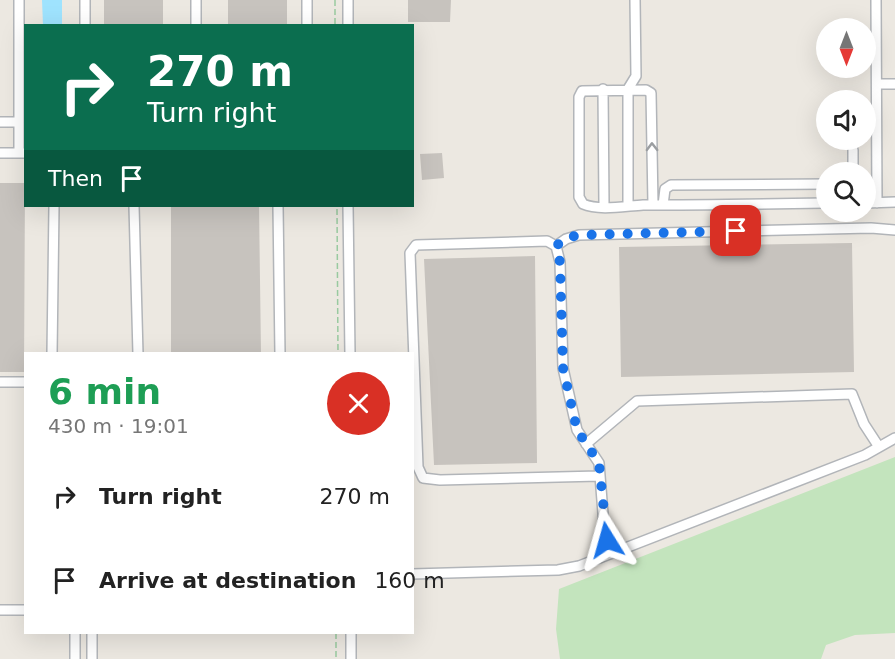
<!DOCTYPE html>
<html lang="en">
<head>
<meta charset="utf-8">
<style>
  :root { --surface:#fff; --page:#f6f6f6; --text:#222; --muted:#767676 }
  body { margin:0; font-family:"DejaVu Sans",sans-serif; background:var(--page); color:var(--text); height:100vh; display:flex; flex-direction:column; font-size:22px; white-space:nowrap }
  * { box-sizing:border-box; margin:0 }
  p { font-size:20px; color:var(--muted) }
  .icon { flex:none; width:33px; height:33px; fill:none; stroke:currentColor; stroke-width:2; stroke-linecap:round; stroke-linejoin:round }
  .map { position:relative; flex:1; overflow:hidden }
  .drawer { position:absolute; left:24px; top:352px; width:390px; height:282px; display:flex; flex-direction:column; background:var(--surface); border-radius:0px; box-shadow:0 6px 24px #0002 }
  .drawer>* { flex:none }
  .banner { position:absolute; left:24px; top:24px; width:390px; height:183px; border-radius:0px; box-shadow:0 6px 24px #0002; background:#0b6e4f; color:#fff; overflow:hidden }
  .needle { width:39px; rotate:180deg }
  .controls { position:absolute; left:816px; top:18px; display:grid; gap:12px }
  .controls a { display:grid; place-items:center; width:60px; height:60px; border-radius:50%; background:var(--surface); box-shadow:0 6px 24px #0002; font-size:30px }
  .pin { position:absolute; display:grid; place-items:center; width:51px; height:51px; color:#fff; margin:-26px; border-radius:12px; box-shadow:0 3px 9px #0006 }
  .me { position:absolute; width:66px; margin:-33px; rotate:352deg; stroke-linejoin:round; filter:drop-shadow(0 0 4px #0008) }
  .turn { display:flex; align-items:center; gap:21px; height:126px; padding:0 24px; font-size:27px }
  .turn .icon { width:78px; height:78px; stroke-width:2.5 }
  .turn b { display:block; font-size:42px; line-height:51px }
  .then { display:flex; align-items:center; height:57px; padding:0 24px; background:#0003; gap:12px; font-size:22px }
  .round { display:grid; place-items:center; flex:none; width:63px; height:63px; border-radius:32px; background:var(--page) }
  .summary { display:flex; align-items:center; justify-content:space-between; height:102px; padding:0 24px }
  h1 { font-size:36px; font-weight:800; line-height:45px; color:#1e9e55 }
  ul { padding:0; list-style:none }
  li { display:flex; align-items:center; gap:18px; height:84px; padding:0 24px }
  li div { flex:1 }
  li b { display:block; font-size:22px }
  li em { font-style:normal }
  .map>svg:first-child { display:block }
</style>
</head>
<body>
<div class="map">
<svg width="895" height="659" viewBox="0 0 895 659">
  <rect width="100%" height="100%" fill="#ece8e1"/>
  <path fill="#c3e4bd" d="M 895,457 L 895,633 L 855,635 L 826,645 L 821,659 L 560,659 L 556,629 L 559,589 Z"/>
  <path fill="#9fe3fe" d="M 42,0 L 62,0 L 62,25 L 43,25 Z"/>
  <path fill="#c7c3be" d="M 104,0 L 163,0 L 163,26 L 104,26 Z
    M 228,0 L 287,0 L 287,26 L 228,26 Z
    M 408,0 L 451,0 L 450,22 L 408,22 Z
    M 442,153 L 444,178 L 422,180 L 420,154 Z
    M 0,183 L 25,183 L 24,372 L 0,372 Z
    M 171,206 L 259,206 L 261,354 L 171,354 Z
    M 852,243 L 854,372 L 621,377 L 619,247 Z
    M 535,256 L 537,463 L 434,465 L 424,259 Z"/>
  <g fill="none" stroke-linecap="round" stroke-linejoin="round">
    <g stroke="#b2b5b9" stroke-width="12">
      <path id="minor" d="M 19,0 L 19,153
        M 85,0 L 85,26
        M 196,0 L 196,26
        M 307,0 L 307,26
        M 876,0 L 877,203
        M 348,26 L 348,0
        M 877,84 L 895,84
        M 603,89 L 604,206
        M 0,122 L 19,122
        M 0,153 L 26,153
        M 853,172 L 853,150
        M 866,203 L 895,202
        M 653,205 L 651,93 L 646,90 L 582,91 L 579,97 L 579,197 L 583,204 C 599,211 625,206 643,205 C 704,205 765,204 826,203
        M 663,205 L 665,189 L 671,185 L 826,184
        M 134,206 L 138,354
        M 278,206 L 280,354
        M 348,206 L 350,354
        M 628,206 L 628,89 L 636,76 L 635,0
        M 556,246 L 566,239 L 579,235 L 871,228 L 895,230
        M 52,354 L 54,206
        M 0,382 L 26,382
        M 586,444 L 637,401 L 852,394 L 864,424 L 879,447
        M 599,476 L 440,480 L 423,478 L 418,467 L 410,253 L 416,245 L 547,241 L 556,246 L 560,262 L 563,368 L 577,430 L 599,463 L 604,526 L 610,554
        M 412,574 L 558,570 L 579,566 L 865,455 L 895,438
        M 0,610 L 26,610
        M 75,633 L 75,659
        M 92,633 L 92,659
        M 351,633 L 351,659"/>
    </g>
    <path stroke="#99caa0" stroke-width="1.5" stroke-dasharray="6 3" stroke-linecap="butt" d="M 335,0 L 335,26
      M 337,209 L 338,354
      M 336,633 L 336,659"/>
    <use href="#minor" stroke="#fff" stroke-width="9"/>
  </g>
  <defs><path id="oneway-chevron" d="M-2-3.5L2.5 0L-2 3.5" fill="none" stroke-width="1.6" stroke-linecap="round" stroke-linejoin="round" transform="scale(1.5)"/></defs>
  <use stroke="#9b9ea1" href="#oneway-chevron" transform="translate(652 147) rotate(-91)"/>
  <g fill="none" stroke-linecap="round" stroke-linejoin="round">
    <path stroke="#1a73e8" stroke-width="10" stroke-dasharray="0 18" d="M 607,540 L 599,463 L 577,430 L 563,368 L 560,262 L 556,246 L 566,238 L 579,235 L 736,231"/>
  </g>
</svg>
<div class="controls">
<a><svg class="needle" viewBox="-14 -14 28 28"><path d="M0-13l5 13h-10z" fill="#e53935"/><path d="M0 13l5-13h-10z" fill="#767676"/></svg></a>
<a><svg class="icon" aria-label="sound" viewBox="0 0 24 24"><path d="M4 9h4l5-4v14l-5-4H4zM17 9q2 3 0 6"/></svg></a>
<a><svg class="icon" aria-label="search" viewBox="0 0 24 24"><circle cx="10" cy="10" r="6"/><path d="M15 15l6 6"/></svg></a>
</div>
<div class="pin" style="left:736px;top:231px;background:#d93025"><svg class="icon" aria-label="arrive" viewBox="0 0 24 24"><path d="M6 21V4h12l-3 4 3 4H6"/></svg></div>
<svg class="me" style="left:607px;top:540px" viewBox="-20 -20 40 40"><path d="M0-17L14 15 0 8-14 15z" fill="#1a73e8" stroke="#fff" stroke-width="4"/></svg>
<div class="banner">
<div class="turn"><svg class="icon" aria-label="right" viewBox="0 0 24 24"><path d="M7 20v-9h11M14 6l5 5-5 5"/></svg><div><b>270 m</b>Turn right</div></div>
<div class="then">Then<svg class="icon" aria-label="arrive" viewBox="0 0 24 24"><path d="M6 21V4h12l-3 4 3 4H6"/></svg></div>
</div>
<section class="drawer">
<div class="summary"><div><h1>6 min</h1><p>430 m · 19:01</p></div><a class="round" style="background:#d93025;color:#fff"><svg class="icon" aria-label="close" viewBox="0 0 24 24"><path d="M6 6l12 12M18 6L6 18"/></svg></a></div>
<ul>
<li><svg class="icon" aria-label="right" viewBox="0 0 24 24"><path d="M7 20v-9h11M14 6l5 5-5 5"/></svg><div><b>Turn right</b></div><em>270 m</em></li>
<li><svg class="icon" aria-label="arrive" viewBox="0 0 24 24"><path d="M6 21V4h12l-3 4 3 4H6"/></svg><div><b>Arrive at destination</b></div><em>160 m</em></li>
</ul>
</section>
</div>
</body>
</html>
